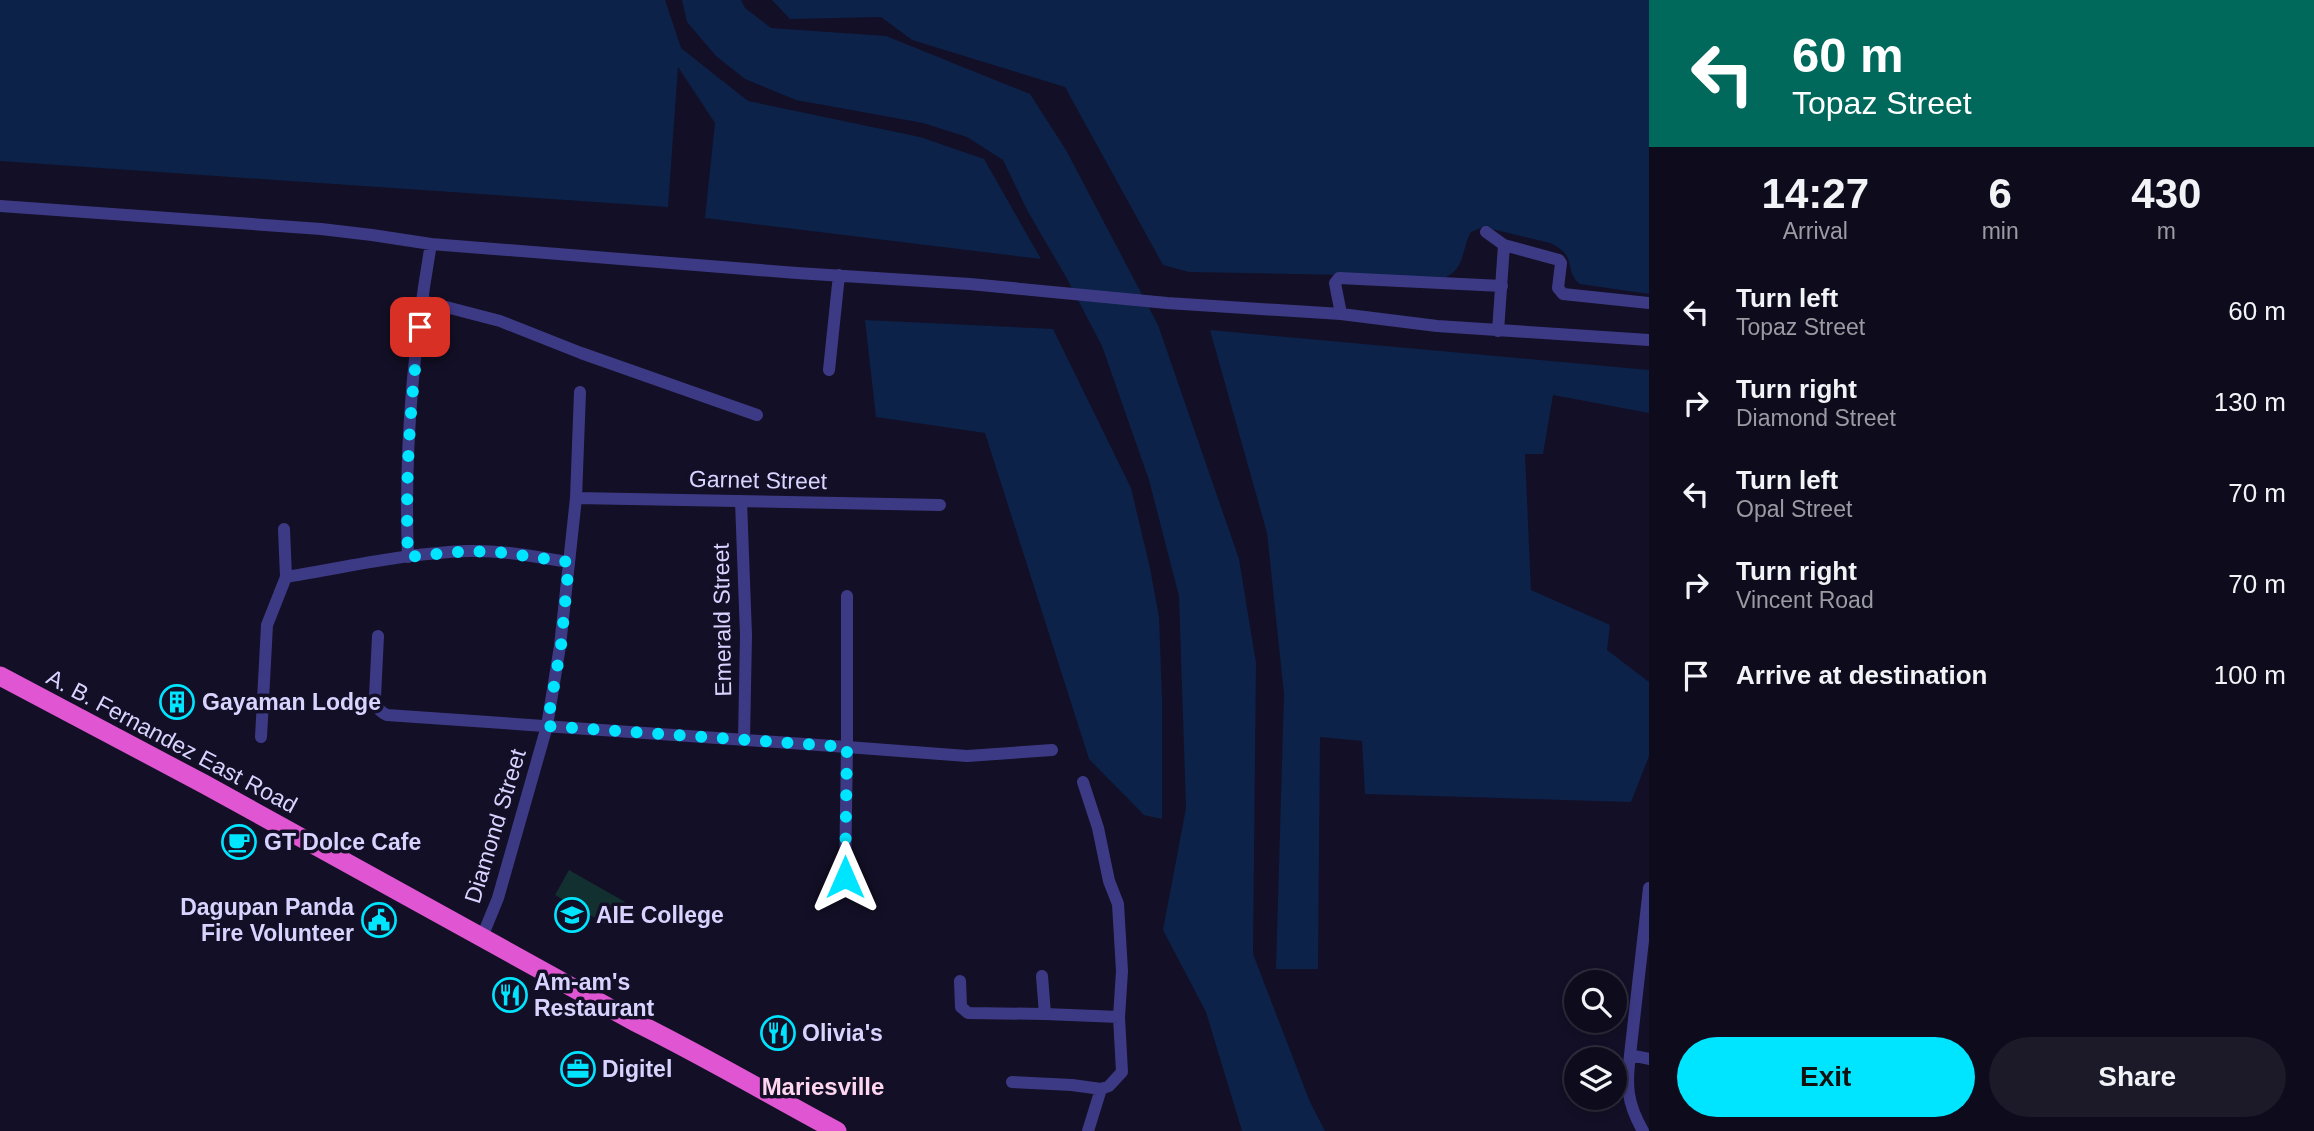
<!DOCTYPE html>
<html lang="en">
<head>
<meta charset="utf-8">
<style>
  :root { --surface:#0e0b1c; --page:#1c1929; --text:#f1f3f6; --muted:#9b9ba3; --line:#2e2b3b; --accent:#00e5ff }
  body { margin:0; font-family:Helvetica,sans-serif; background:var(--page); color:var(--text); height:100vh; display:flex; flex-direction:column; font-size:26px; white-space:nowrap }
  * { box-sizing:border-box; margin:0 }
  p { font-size:23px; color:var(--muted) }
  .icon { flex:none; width:38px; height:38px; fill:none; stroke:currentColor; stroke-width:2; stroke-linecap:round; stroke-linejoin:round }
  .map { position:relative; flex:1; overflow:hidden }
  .details { display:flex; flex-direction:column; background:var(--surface); width:665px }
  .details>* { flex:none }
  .banner { background:#00695c; color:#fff; overflow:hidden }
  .buttons { position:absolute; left:1564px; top:970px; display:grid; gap:14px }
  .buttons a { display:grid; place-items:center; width:63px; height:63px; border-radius:50%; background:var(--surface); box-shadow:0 4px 10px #0003,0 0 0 2px var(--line); font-size:35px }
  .pin { position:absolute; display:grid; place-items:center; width:60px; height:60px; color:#fff; margin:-30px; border-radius:14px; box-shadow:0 4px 10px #0006 }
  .me { position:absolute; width:77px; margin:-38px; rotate:0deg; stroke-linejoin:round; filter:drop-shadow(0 0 5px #0008) }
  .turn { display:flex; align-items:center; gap:24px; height:147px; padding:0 28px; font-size:32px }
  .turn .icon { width:91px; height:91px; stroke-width:2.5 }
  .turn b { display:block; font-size:49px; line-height:60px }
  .eta { display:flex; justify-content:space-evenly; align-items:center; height:119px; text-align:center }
  .eta b { font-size:42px; font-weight:600; line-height:49px }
  .button { display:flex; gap:14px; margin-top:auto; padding:14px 28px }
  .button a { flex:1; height:80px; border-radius:42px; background:var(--accent); color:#111; font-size:28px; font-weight:600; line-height:80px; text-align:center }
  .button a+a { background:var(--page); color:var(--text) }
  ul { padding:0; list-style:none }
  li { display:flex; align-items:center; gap:21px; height:91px; padding:0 28px }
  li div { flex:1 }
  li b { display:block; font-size:26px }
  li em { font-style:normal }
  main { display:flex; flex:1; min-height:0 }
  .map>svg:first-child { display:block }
</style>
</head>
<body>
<main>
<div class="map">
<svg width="1649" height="1131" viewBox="0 0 1649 1131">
  <rect width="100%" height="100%" fill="#130f26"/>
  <path fill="#12302f" d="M 569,870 L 625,902 L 611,927 L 555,895 Z"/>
  <path fill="#0c2248" d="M 0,0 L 665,0 L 681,48 L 748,101 L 920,137 L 984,159 L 1041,259 L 705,218 L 715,123 L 678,67 L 668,207 L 0,161 Z
    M 682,0 L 741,0 L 745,8 L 771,28 L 886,36 L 1030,94 L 1066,150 L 1158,325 L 1239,559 L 1256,663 L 1253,954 L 1310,1102 L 1325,1131 L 1242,1131 L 1206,1012 L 1163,930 L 1186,808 L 1179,596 L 1149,480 L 1102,346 L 1066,277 L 1027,210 L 1003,160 L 967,137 L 923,123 L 796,100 L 745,79 L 716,56 L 687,22 Z
    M 772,0 L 1649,0 L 1649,294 L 1580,284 C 1563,271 1579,256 1550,243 L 1483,227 L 1471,232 C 1462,247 1465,269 1446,277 L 1189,272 L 1163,265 L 1065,87 L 912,40 L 881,17 L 790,19 Z
    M 865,320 L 1053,329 L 1131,488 L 1150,568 L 1159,617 L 1162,700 L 1162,819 L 1144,815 L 1089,759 L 985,433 L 876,417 Z
    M 1210,330 L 1649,370 L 1649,413 L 1553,395 L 1543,454 L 1525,454 L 1531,590 L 1610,625 L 1607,650 L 1649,682 L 1649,756 L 1631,802 L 1365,794 L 1362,741 L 1320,737 L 1318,969 L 1276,969 L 1284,694 L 1267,533 Z"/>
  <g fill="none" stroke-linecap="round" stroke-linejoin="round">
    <path stroke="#3d3a85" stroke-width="12" d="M 0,206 L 321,229 L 372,235 L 431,244 L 797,273 L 970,284 L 1167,303 L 1341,314 L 1437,326 L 1649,340
      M 1486,232 L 1504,245
      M 423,301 L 500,321 L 581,353 L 757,415
      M 1341,314 L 1335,283 L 1339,278 L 1502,286
      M 1498,331 L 1504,245 L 1559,260 L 1561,263 L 1558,288 L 1563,294 L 1649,303
      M 829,370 L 839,275
      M 576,498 L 940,505
      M 741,501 L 746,635 L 744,740
      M 408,557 C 404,453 413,347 431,244
      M 286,577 C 346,567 407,553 468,551 C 502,550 536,557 569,562
      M 847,596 L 847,747 L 967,756 L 1052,750
      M 378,636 L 375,697 C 376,706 378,711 387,715 L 847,747 L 845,877
      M 261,737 L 267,625 L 286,577 L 284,529
      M 1083,782 L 1098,828 L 1109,881 L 1118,904 L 1122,971 L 1119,1017 L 1122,1072 L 1109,1086 L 1101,1089 L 1088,1131
      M 1649,888 L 1630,1055 L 1649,1059
      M 482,937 L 498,898 L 547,726 L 560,646 L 576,498 L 580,392
      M 1042,976 L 1045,1014 L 1119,1017
      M 960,981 L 961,1007 L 968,1013 L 1045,1014
      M 1630,1055 C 1626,1086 1627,1103 1643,1131
      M 1012,1082 L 1072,1085 L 1101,1089"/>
    <path stroke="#e055d1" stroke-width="19" d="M 0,676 L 204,784 L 635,1022 C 704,1056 770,1095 837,1131"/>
  </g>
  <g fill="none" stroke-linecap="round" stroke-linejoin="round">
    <path stroke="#00e5ff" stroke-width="12" stroke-dasharray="0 21.6" d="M 420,327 C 410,403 405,480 408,557 L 467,551 L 498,552 L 569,562 L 561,646 L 547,726 L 847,747 L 845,877"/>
  </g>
  <defs>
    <g id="building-ring" transform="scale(1.75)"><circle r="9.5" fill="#130f26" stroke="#00e5ff" stroke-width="1.5"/><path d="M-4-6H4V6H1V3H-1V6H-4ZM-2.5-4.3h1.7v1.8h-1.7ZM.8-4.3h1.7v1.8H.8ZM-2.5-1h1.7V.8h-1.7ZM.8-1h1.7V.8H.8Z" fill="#00e5ff"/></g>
    <g id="cafe-ring" transform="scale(1.75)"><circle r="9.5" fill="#130f26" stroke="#00e5ff" stroke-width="1.5"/><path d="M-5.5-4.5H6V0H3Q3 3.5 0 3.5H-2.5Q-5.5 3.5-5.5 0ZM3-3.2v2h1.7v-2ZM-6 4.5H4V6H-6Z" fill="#00e5ff"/></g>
    <g id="university-ring" transform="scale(1.75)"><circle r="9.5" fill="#130f26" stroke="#00e5ff" stroke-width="1.5"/><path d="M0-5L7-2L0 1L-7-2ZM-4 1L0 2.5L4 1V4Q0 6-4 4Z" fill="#00e5ff"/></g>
    <g id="civic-ring" transform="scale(1.75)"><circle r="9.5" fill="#130f26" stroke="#00e5ff" stroke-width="1.5"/><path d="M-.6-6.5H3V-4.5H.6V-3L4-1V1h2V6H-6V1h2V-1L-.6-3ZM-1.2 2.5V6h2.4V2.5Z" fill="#00e5ff"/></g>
    <g id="restaurant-ring" transform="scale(1.75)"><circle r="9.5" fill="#130f26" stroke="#00e5ff" stroke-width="1.5"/><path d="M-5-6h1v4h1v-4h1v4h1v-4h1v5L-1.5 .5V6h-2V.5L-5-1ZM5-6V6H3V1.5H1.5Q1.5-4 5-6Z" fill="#00e5ff"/></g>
    <g id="office-ring" transform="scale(1.75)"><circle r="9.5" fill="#130f26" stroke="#00e5ff" stroke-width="1.5"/><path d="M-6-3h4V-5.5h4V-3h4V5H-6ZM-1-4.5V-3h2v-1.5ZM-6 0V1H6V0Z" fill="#00e5ff"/></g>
  </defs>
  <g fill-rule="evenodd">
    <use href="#building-ring" x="177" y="702"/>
    <use href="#cafe-ring" x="239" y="842"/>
    <use href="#university-ring" x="572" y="915"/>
    <use href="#civic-ring" x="379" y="920"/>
    <use href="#restaurant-ring" x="510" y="995"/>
    <use href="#restaurant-ring" x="778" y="1033"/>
    <use href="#office-ring" x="578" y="1069"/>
  </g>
  <g text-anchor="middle" stroke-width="7" stroke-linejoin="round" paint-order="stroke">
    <g font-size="23" fill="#d9d4ff" stroke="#130f26">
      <text transform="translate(758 480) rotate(1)" y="8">Garnet Street</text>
      <text transform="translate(722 620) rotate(-91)" y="8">Emerald Street</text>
      <text transform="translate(172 741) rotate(28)" y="8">A. B. Fernandez East Road</text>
      <text transform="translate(495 826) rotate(-73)" y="8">Diamond Street</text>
    </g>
    <g font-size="23" font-weight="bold" fill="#d9d4ff" stroke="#130f26" text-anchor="start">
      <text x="202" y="710">Gayaman Lodge</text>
      <text x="264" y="850">GT Dolce Cafe</text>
      <text x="354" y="915" text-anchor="end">Dagupan Panda<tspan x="354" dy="26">Fire Volunteer</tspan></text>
      <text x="596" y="923">AIE College</text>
      <text x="534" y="990">Am-am's<tspan x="534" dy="26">Restaurant</tspan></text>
      <text x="802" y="1041">Olivia's</text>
      <text x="602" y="1077">Digitel</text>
    </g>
    <g font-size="24" font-weight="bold" fill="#ffd6f0" stroke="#130f26">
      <text x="823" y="1095">Mariesville</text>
    </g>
  </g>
</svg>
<div class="buttons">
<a><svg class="icon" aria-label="search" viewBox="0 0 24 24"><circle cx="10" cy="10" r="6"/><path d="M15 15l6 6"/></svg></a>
<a><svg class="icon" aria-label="layers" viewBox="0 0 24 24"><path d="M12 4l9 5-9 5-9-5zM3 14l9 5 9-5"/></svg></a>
</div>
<div class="pin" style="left:420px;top:327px;background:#d93025"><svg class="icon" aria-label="arrive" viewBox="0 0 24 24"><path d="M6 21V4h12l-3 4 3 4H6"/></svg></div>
<svg class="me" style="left:845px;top:877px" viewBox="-20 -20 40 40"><path d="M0-17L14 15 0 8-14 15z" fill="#00e5ff" stroke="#fff" stroke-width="4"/></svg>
</div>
<section class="details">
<div class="banner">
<div class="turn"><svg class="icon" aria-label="left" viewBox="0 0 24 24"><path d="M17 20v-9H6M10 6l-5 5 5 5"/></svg><div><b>60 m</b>Topaz Street</div></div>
</div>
<div class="eta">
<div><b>14:27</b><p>Arrival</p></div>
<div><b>6</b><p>min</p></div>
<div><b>430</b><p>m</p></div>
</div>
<ul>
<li><svg class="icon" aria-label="left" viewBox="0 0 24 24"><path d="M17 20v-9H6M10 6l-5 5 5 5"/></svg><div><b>Turn left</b><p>Topaz Street</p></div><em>60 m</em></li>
<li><svg class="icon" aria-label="right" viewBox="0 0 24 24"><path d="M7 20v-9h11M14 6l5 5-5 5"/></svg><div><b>Turn right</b><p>Diamond Street</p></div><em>130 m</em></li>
<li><svg class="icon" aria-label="left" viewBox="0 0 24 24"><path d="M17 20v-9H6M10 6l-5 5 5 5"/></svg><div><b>Turn left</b><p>Opal Street</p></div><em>70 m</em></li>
<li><svg class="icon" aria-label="right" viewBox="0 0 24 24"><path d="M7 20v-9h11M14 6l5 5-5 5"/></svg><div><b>Turn right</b><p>Vincent Road</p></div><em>70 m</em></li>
<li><svg class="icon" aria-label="arrive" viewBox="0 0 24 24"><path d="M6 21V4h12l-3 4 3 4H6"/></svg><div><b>Arrive at destination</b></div><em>100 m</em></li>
</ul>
<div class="button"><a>Exit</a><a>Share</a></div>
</section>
</main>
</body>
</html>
